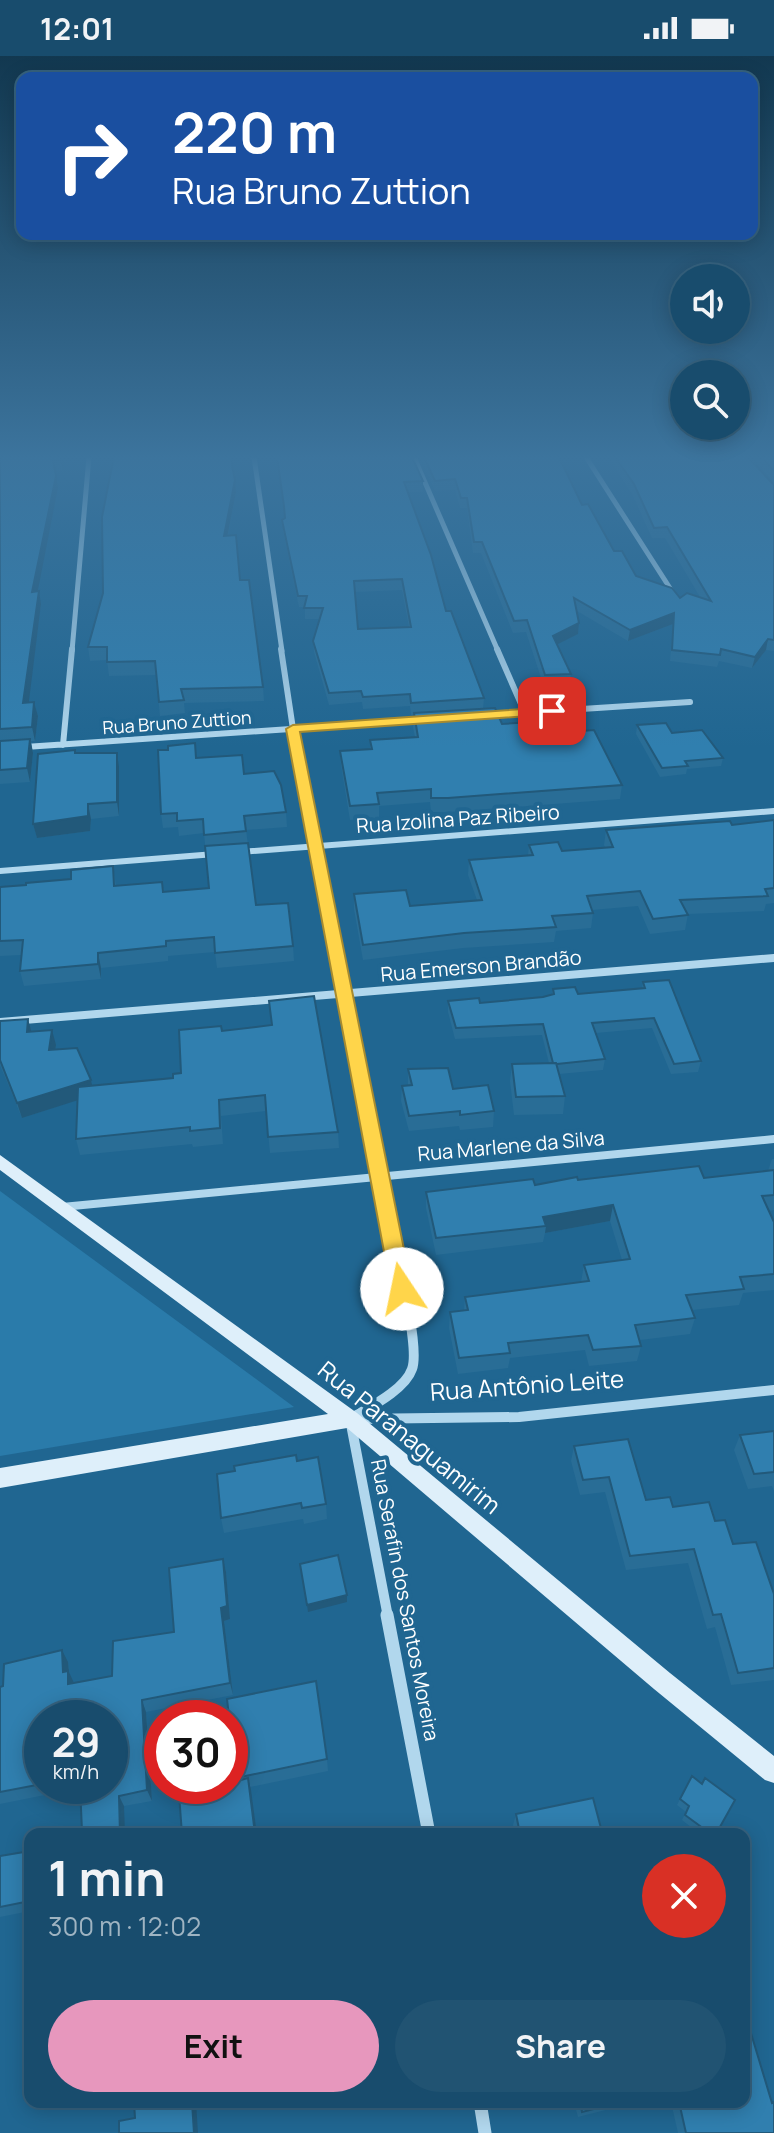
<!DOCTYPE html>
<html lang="en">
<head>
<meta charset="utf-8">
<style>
  :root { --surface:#184c6d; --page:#215372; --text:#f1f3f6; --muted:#9fb4c2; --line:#366380; --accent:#e797bd }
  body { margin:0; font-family:Manrope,sans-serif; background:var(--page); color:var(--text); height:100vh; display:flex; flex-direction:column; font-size:30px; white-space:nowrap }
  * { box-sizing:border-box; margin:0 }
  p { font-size:26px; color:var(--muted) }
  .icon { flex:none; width:44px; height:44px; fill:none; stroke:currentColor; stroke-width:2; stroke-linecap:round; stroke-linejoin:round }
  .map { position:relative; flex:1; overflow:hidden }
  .details { position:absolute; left:24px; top:1772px; width:726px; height:280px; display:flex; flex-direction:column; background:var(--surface); border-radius:16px; box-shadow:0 4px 20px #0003,0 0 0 2px var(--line) }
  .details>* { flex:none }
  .hud { position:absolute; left:16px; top:16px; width:742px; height:168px; border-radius:16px; box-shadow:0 4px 20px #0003,0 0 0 2px var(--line); background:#1a4fa0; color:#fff; overflow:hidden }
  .controls { position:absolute; left:670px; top:208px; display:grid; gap:16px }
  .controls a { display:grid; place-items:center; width:80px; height:80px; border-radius:50%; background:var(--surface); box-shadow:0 4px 20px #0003,0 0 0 2px var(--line); font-size:40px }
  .speed { position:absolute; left:24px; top:1644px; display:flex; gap:16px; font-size:40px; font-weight:700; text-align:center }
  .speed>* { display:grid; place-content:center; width:104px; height:104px; border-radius:50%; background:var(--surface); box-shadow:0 4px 20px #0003,0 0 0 2px var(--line); line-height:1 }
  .speed small { font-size:20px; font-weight:400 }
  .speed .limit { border:12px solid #d22; background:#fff; color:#111 }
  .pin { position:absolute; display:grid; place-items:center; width:68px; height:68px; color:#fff; margin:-34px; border-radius:16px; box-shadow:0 4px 12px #0006 }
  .me { position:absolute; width:88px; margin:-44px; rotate:349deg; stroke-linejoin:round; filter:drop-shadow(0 0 6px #0008) }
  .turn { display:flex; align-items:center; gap:28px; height:168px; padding:0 24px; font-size:36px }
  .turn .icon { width:104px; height:104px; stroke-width:2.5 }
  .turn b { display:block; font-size:56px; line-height:68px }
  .round { display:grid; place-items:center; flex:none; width:84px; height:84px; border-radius:42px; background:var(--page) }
  .summary { display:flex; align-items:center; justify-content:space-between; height:136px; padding:0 24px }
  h1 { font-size:48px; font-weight:700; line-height:60px }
  .action { display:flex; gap:16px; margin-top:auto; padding:16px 24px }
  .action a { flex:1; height:92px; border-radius:48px; background:var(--accent); color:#111; font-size:32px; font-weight:700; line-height:92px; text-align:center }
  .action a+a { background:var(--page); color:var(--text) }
  .status { display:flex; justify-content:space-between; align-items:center; height:56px; padding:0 40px; background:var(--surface); direction:ltr }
  .status svg { height:22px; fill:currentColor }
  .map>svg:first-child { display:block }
</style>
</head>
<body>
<div class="status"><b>12:01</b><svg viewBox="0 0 49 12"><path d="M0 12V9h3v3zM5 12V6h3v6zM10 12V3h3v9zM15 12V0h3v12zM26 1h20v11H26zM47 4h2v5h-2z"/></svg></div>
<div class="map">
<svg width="774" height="2077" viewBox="0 0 774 2077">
  <rect width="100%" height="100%" fill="#206691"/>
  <path fill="#2a7baa" d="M 0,1135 L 294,1351 L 0,1400 Z"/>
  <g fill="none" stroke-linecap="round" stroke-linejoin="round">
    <path stroke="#b1d7ed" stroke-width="5" d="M 254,401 L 282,595
      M 414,401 L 498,595
      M 586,401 L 675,540
      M 72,595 L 89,401"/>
    <path stroke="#b1d7ed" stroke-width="6" d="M 281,593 L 293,673 L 326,841
      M 497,593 L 525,657
      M 488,659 L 690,646
      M 63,689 L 72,593
      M 25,691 L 422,664
      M 240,796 L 774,755
      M 0,815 L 215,798"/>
    <path stroke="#b1d7ed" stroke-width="8" d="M 325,839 L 387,1157
      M 0,966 L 774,902
      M 62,1151 L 774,1083"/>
    <path stroke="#b1d7ed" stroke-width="10" d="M 387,1155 C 393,1185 421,1290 412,1313 C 405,1334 368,1352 350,1363 L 388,1561
      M 355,1363 L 519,1361 L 774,1334"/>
    <path stroke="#b1d7ed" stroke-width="13" d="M 387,1559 L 429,1778
      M 480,2046 L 485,2077"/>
    <path fill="#deeffa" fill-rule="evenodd" d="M 0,1099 L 357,1357 L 670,1617 L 774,1700 L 774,1727 L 765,1724 L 654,1633 L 347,1372 L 0,1432 L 0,1412 L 328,1358 L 0,1114 Z"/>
  </g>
  <path fill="#296d96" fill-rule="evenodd" d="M 0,401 L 64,401 L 63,415 L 55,416 L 58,432 L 37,535 L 41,548 L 28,647 L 34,646 L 38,660 L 35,685 L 31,685 L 33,697 L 30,726 L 0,728 Z
    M 277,401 L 412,401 L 423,425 L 423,436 L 407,436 L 446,555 L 484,642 L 483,653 L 502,668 L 555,677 L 622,729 L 620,743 L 448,756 L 431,756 L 430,746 L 379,750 L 379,762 L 350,764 L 341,709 L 340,695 L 370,693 L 370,684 L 415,681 L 413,671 L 414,659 L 411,659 L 410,650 L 363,653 L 362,646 L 329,649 L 314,596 L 313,585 L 320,563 L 305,563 L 305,551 L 299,551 L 283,475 L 282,464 L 285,462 ZM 402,534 L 409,571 L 358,573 L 355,536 Z
    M 420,401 L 559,401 L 582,449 L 614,495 L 636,520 L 680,542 L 700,541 L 665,482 L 652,482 L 632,438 L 608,401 L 748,401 L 772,427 L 774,428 L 774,595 L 766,594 L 752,612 L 719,605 L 717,611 L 670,605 L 673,568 L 628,585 L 577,555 L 579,567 L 578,578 L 557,588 L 571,618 L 570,630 L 544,631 L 526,576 L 513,577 L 481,497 L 473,497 L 467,452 L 460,452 L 455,434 L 435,435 Z
    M 752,401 L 774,401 L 774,427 Z
    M 113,405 L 233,414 L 236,436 L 228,480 L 240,524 L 263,631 L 264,645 L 184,647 L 185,657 L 160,660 L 156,619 L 109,620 L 107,604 L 90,605 L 88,591 L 103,537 Z
    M 637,669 L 672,677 L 723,702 L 721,710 L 687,713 L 686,718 L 660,721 L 636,678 Z
    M 75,697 L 119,711 L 119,760 L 91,763 L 90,775 L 37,782 L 33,768 Z
    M 197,702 L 244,718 L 286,756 L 287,771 L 246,774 L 256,849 L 293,890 L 294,905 L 217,912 L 215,896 L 168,900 L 168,905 L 101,912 L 101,923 L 24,930 L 20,915 L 21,899 L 0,900 L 0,831 L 26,829 L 71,823 L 113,810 L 116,830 L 162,826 L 164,836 L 209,832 L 204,777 L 179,780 L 178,771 L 163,772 L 161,758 Z
    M 774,764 L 774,847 L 766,848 L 764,855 L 688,858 L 685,874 L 650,878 L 638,850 L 592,854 L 593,857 L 591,872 L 556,875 L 554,886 L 463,892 L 363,904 L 354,853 L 354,838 L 410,850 L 477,844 L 468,819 L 469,804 L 528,799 L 529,789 L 562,795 L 605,791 L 604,789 L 606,774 L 732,769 Z
    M 643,926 L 701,1005 L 698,1016 L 671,1018 L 652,972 L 596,977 L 605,1003 L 603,1014 L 559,1018 L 565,1040 L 563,1058 L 514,1059 L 510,1025 L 512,1008 L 549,1007 L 542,979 L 455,983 L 448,956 L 448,945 L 480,947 L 543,941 L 552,938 L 553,933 L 578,938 L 642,933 Z
    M 0,965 L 31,975 L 56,989 L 55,994 L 92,1029 L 173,1022 L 181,1017 L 222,975 L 338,1076 L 339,1092 L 270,1097 L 266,1055 L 221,1060 L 223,1088 L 193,1091 L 192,1088 L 80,1099 L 76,1083 L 77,1044 L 22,1062 L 0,1009 Z
    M 408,1013 L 453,1033 L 494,1055 L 493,1071 L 460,1074 L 459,1070 L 409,1075 L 401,1045 L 402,1030 L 408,1029 Z
    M 772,1103 L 774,1103 L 774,1154 L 769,1155 L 774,1166 L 774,1234 L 743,1237 L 739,1249 L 692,1254 L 695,1262 L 690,1278 L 640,1284 L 641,1290 L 637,1305 L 589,1310 L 585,1294 L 510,1302 L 508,1312 L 458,1318 L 449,1272 L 450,1256 L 464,1255 L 465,1241 L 581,1226 L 584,1209 L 622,1204 L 610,1165 L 545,1177 L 543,1186 L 436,1199 L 426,1152 L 426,1136 L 535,1129 L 578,1124 L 704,1122 L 768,1115 Z
    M 774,1375 L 774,1435 L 772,1430 L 748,1433 L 734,1394 L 740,1379 Z
    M 574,1390 L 646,1444 L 673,1451 L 715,1465 L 774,1538 L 774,1624 L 731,1629 L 715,1571 L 707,1573 L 688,1507 L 626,1514 L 605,1436 L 580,1439 L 571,1405 Z
    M 297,1405 L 326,1448 L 327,1463 L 304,1468 L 303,1463 L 224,1477 L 221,1462 Z
    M 223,1503 L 226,1516 L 230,1563 L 224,1565 L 233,1639 L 146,1656 L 152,1745 L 124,1750 L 82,1775 L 80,1732 L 0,1748 L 0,1631 L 68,1606 L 69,1616 L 73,1627 L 112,1620 L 174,1576 ZM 42,1662 L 110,1730 L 42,1730 Z
    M 327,1703 L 328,1715 L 250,1731 L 257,1778 L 236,1722 Z
    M 692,1720 L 716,1778 L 700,1778 L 682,1764 L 686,1756 L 677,1749 Z
    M 516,1758 L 601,1778 L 515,1778 L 513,1769 Z
    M 30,1795 L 30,1855 L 0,1861 L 0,1800 Z
    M 574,2046 L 637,2046 L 578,2061 Z
    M 671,2046 L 744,2046 L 774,2077 L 678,2077 Z"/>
  <path fill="#22597a" d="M 61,401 L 64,401 L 63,415 L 61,404 Z
    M 56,420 L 58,432 L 35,549 L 32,536 Z
    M 235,424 L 236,436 L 225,492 L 224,480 Z
    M 39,535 L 41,548 L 27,661 L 23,647 Z
    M 674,557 L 673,568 L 628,585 L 630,574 Z
    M 579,567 L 578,578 L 552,591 L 553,580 Z
    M 768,583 L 766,594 L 752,612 L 755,601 Z
    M 34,646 L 38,660 L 35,685 L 32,671 Z
    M 30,683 L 33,697 L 30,726 L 27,712 Z
    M 117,697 L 119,711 L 119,760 L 117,746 Z
    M 88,748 L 91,763 L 90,775 L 37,782 L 33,768 Z
    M 98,897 L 101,912 L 101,923 L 98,908 Z
    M 28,963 L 32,978 L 27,976 Z
    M 52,974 L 56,989 L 53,1009 L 49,994 Z
    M 91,1024 L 94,1039 L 22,1062 L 17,1047 Z
    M 613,1149 L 610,1165 L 545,1177 L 546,1170 L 543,1161 Z
    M 223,1503 L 226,1516 L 230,1563 L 224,1565 L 233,1639 L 230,1627 L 221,1552 Z
    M 347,1539 L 347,1546 L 308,1556 L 307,1549 Z
    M 62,1594 L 68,1606 L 69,1616 L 74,1627 L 74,1640 L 63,1616 Z
    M 142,1644 L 146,1656 L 152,1745 L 147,1734 Z
    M 248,1722 L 251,1734 L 257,1778 L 255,1778 Z
    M 119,1740 L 124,1750 L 125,1778 L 120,1778 Z
    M 192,2046 L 196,2046 L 198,2077 L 194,2077 Z"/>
  <path fill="#307faf" stroke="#22597a" stroke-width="2" fill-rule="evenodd" d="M 0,401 L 61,401 L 61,404 L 53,404 L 56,420 L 32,536 L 39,535 L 23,647 L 34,646 L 32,671 L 0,673 Z
    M 112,401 L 232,401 L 232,410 L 235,424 L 224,480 L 236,479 L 240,524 L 249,524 L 263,631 L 181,633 L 184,644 L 159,646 L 155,605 L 107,606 L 107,591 L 88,591 L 103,537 L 102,461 L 113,405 Z
    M 277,401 L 412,401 L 423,425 L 404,426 L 431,499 L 446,555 L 451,555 L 484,642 L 411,647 L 410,638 L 363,641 L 361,635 L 329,637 L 313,585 L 323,552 L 304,552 L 307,540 L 298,540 L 282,464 L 285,462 L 284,450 ZM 402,523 L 411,571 L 358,573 L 354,525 Z
    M 424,401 L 559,401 L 582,449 L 588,448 L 614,495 L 622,495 L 636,520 L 672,532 L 680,542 L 687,537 L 711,545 L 667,471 L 654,472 L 634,428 L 615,401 L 748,401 L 772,427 L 774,428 L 774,584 L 768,583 L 755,601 L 721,593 L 720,599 L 672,594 L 674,557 L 630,574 L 574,542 L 579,567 L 553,580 L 571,618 L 545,619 L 527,564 L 514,565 L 482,486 L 474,486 L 467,442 L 461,442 L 455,423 L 435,425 Z
    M 762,401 L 774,401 L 774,415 Z
    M 495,652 L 502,668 L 549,665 L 555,677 L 594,674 L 622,729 L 448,742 L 431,742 L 431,733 L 377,737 L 379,748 L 350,750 L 340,695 L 372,693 L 370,684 L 418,681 L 414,657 Z
    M 666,667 L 672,677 L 702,674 L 723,702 L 685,705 L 688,710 L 662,712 L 637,669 Z
    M 30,683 L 27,712 L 0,714 L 0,685 Z
    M 195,687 L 196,702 L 242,699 L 244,718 L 274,715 L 281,729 L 286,756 L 244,760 L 246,775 L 204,779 L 203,763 L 177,765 L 177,757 L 161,758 L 158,694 L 168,694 L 168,690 Z
    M 75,694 L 75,697 L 117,697 L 117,746 L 88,748 L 88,760 L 33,768 L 38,698 Z
    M 774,764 L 774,832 L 765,833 L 768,840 L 680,844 L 688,859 L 653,863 L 640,835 L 587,840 L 593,857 L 552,860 L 556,871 L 464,877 L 363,889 L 354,838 L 406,834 L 410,850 L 482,844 L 469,804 L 533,799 L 529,789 L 558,786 L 562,795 L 613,791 L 606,774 L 730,765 L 732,769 Z
    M 248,787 L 256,849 L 288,847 L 293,890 L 215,897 L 214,881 L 166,885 L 166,890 L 98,897 L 98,908 L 20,915 L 23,884 L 0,885 L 0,831 L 26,829 L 26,827 L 71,823 L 71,814 L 113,810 L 114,830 L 162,826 L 163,836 L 209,832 L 205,790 Z
    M 669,924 L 701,1005 L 674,1008 L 654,962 L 592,967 L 605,1003 L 557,1008 L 553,1007 L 543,968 L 456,972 L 448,945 L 479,942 L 480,947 L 543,941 L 554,938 L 553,933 L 575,931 L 578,938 L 645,932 L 643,926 Z
    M 314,940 L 338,1076 L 268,1081 L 265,1039 L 219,1044 L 220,1072 L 190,1075 L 190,1071 L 76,1083 L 78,1031 L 173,1022 L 173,1018 L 181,1017 L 179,974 L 221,970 L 222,975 L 272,969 L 269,945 Z
    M 28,963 L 27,976 L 52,974 L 49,994 L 77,992 L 91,1024 L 17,1047 L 0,1004 L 0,965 Z
    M 556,1007 L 565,1040 L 516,1041 L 512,1008 Z
    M 448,1012 L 453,1033 L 488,1029 L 494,1055 L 460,1059 L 460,1055 L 409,1060 L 402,1030 L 412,1029 L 408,1013 Z
    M 699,1110 L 704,1122 L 774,1114 L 774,1139 L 762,1140 L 774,1166 L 774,1218 L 740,1221 L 744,1233 L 686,1239 L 695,1262 L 635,1269 L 641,1290 L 593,1294 L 588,1279 L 508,1287 L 510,1297 L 459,1302 L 450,1256 L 468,1254 L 465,1241 L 589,1225 L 584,1209 L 630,1203 L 613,1149 L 543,1161 L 546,1170 L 436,1182 L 426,1136 L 533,1123 L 535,1129 L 577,1121 L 578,1124 Z
    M 774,1375 L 774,1416 L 754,1418 L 740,1379 Z
    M 628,1383 L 646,1444 L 670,1441 L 673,1451 L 709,1446 L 715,1465 L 725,1464 L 733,1488 L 756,1486 L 774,1538 L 774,1612 L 738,1617 L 721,1558 L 713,1559 L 694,1493 L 630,1500 L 609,1421 L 583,1424 L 574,1390 Z
    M 296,1399 L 297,1405 L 318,1401 L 326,1448 L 302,1452 L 301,1447 L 221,1462 L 217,1418 L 235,1415 L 234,1410 Z
    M 338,1499 L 347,1539 L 307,1549 L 300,1508 Z
    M 223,1503 L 227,1550 L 221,1552 L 230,1627 L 142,1644 L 147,1734 L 119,1740 L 120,1778 L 76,1778 L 76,1776 L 82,1775 L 80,1730 L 110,1730 L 110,1662 L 42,1662 L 42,1728 L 0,1736 L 0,1631 L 3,1630 L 4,1608 L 62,1594 L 63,1616 L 68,1615 L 68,1628 L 112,1620 L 113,1585 L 174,1576 L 169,1512 Z
    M 316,1625 L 327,1703 L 236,1722 L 227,1643 Z
    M 692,1720 L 702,1728 L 705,1722 L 735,1744 L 716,1778 L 711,1778 L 685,1759 L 689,1750 L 680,1743 Z
    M 248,1722 L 255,1778 L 182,1778 L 179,1738 L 214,1730 L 230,1730 L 230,1727 Z
    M 593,1742 L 602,1776 L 593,1778 L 520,1778 L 516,1758 Z
    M 30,1795 L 30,1845 L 0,1851 L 0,1800 Z
    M 744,1954 L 772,2047 L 774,2046 L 774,2077 L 686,2077 L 679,2046 L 744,2046 Z
    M 134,2046 L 192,2046 L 194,2077 L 119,2077 L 119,2065 L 135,2062 Z
    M 580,2046 L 621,2046 L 582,2056 Z"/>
  <linearGradient id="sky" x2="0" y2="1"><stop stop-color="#123850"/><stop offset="0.58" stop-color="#3c749d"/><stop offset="1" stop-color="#3c749d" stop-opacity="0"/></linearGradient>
  <rect width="774" height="692" fill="url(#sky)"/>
  <path fill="#ffd54a" stroke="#a68a30" stroke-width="2" d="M 552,651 L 559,655 L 557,658 L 300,676 L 412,1233 L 409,1239 L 402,1242 L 394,1239 L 391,1233 L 286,673 L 293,669 Z"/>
  <g text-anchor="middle" stroke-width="8" stroke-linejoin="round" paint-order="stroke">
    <g font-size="18" fill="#fff" stroke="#206691">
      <text transform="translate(177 667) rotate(-4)" y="6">Rua Bruno Zuttion</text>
    </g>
    <g font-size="20" fill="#fff" stroke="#206691">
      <text transform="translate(458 763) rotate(-4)" y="7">Rua Izolina Paz Ribeiro</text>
      <text transform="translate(481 910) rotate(-5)" y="7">Rua Emerson Brandão</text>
      <text transform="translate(511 1090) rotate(-5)" y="7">Rua Marlene da Silva</text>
      <text transform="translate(405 1544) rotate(79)" y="7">Rua Serafin dos Santos Moreira</text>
    </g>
    <g font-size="24" fill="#fff" stroke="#206691">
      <text transform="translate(527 1330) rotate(-4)" y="8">Rua Antônio Leite</text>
      <text transform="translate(409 1382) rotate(39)" y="8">Rua Paranaguamirim</text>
    </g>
  </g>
</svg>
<div class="controls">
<a><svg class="icon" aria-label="sound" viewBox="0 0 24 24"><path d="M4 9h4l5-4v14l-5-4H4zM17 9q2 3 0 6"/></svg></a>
<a><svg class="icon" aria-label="search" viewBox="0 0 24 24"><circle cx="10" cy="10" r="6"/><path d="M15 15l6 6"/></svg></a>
</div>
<div class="speed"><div>29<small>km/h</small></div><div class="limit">30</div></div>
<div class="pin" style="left:552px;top:655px;background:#d93025"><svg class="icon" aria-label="arrive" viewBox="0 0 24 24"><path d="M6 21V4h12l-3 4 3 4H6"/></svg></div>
<svg class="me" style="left:402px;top:1233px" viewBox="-20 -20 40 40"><circle r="19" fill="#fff"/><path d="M0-13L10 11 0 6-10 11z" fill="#ffd54a"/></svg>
<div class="hud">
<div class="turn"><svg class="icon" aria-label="right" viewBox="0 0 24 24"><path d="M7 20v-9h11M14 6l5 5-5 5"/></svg><div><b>220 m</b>Rua Bruno Zuttion</div></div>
</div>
<section class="details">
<div class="summary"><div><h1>1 min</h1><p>300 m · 12:02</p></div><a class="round" style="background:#d93025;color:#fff"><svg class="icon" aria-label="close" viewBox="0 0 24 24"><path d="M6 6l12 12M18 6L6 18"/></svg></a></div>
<div class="action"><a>Exit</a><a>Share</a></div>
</section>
</div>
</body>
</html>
